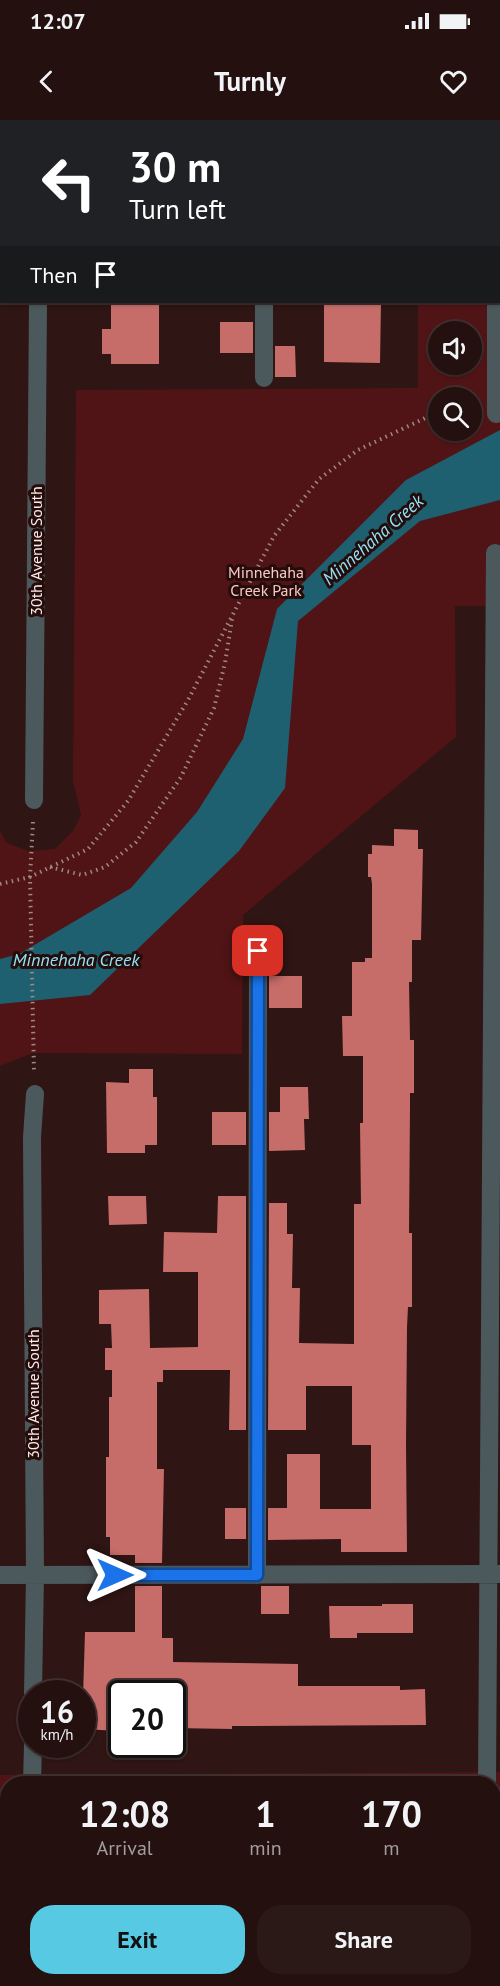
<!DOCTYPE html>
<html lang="en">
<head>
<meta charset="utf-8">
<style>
  :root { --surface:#23100f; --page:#2b1918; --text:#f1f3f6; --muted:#a39d9e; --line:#40302f; --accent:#57c9e2 }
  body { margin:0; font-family:"PT Sans",sans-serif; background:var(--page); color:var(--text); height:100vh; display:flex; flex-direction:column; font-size:22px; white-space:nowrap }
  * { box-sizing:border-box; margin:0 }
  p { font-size:20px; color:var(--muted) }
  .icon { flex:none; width:33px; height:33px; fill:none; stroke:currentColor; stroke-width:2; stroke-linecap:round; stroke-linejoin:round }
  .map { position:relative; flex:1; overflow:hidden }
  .panel { position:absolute; left:0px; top:1656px; width:501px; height:210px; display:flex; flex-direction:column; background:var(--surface); border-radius:24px 24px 0 0; box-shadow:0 2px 4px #0004,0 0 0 2px var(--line) }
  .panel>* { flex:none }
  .guide { position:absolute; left:0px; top:0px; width:501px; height:183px; box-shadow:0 2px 4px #0004,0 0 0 2px var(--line); background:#202124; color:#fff; overflow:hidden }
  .controls { position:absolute; left:428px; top:201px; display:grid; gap:12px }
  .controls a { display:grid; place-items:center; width:54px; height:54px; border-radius:50%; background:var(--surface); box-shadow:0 2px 4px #0004,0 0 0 2px var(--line); font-size:30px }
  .speed { position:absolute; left:18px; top:1560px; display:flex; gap:12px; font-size:30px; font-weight:700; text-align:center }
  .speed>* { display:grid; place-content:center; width:78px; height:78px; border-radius:50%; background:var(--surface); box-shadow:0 2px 4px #0004,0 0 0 2px var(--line); line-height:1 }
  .speed small { font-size:15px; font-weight:400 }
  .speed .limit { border:3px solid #111; border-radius:9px; background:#fff; color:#111 }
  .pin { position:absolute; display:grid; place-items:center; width:51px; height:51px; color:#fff; margin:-26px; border-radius:12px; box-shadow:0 3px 9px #0006 }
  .me { position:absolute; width:66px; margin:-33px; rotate:90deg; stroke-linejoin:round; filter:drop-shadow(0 0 4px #0008) }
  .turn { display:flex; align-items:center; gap:21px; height:126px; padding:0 30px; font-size:27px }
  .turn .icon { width:78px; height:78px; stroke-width:2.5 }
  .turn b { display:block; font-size:42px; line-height:51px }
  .then { display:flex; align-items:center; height:57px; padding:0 30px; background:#0003; gap:12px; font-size:22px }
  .eta { display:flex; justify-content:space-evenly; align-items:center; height:102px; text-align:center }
  .eta b { font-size:36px; font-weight:700; line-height:42px }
  .primary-button { display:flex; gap:12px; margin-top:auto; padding:12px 30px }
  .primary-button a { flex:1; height:69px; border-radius:24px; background:var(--accent); color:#111; font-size:24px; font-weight:700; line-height:69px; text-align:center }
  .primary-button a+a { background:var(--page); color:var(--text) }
  .status { display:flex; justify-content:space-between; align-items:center; height:42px; padding:0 30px; background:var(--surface); direction:ltr }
  .status svg { height:16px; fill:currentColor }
  header { display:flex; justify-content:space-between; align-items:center; height:78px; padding:0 30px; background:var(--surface); font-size:27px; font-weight:700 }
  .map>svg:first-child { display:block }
</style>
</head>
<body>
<div class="status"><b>12:07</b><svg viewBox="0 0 49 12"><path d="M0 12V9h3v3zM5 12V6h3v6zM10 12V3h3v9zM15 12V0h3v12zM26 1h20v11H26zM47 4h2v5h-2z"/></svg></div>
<header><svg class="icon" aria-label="back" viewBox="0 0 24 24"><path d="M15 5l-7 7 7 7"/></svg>Turnly<svg class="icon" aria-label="heart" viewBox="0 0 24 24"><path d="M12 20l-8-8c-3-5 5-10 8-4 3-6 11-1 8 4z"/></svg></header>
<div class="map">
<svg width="500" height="1866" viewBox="0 0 500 1866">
  <rect width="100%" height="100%" fill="#2f1514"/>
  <path fill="#501416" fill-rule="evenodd" d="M 500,94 L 500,486 L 455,486 L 456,617 L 243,795 L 242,934 L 33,933 L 0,946 L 0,711 L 7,723 L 28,731 L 55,729 L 73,711 L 81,695 L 73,661 L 76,270 L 418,268 L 418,182 L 500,182 ZM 438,212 L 471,212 L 471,244 L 438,244 ZM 438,278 L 471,278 L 471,310 L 438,310 Z
    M 500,1652 L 500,1866 L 0,1866 L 0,1655 ZM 8,1664 L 494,1664 L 494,1858 L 8,1858 Z"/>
  <path fill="#1e606f" d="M 500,310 L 500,380 L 420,401 L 298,501 L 285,668 L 239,731 L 90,875 L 0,884 L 0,839 L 19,834 L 131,768 L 197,692 L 243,619 L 277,489 L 406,360 Z"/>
  <path fill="#c66c69" d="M 111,182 L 159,182 L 159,244 L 111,244 L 111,234 L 102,234 L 102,209 L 111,209 Z
    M 324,182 L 381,182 L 380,243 L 324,242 Z
    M 220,202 L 253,202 L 253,233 L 220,233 Z
    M 275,226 L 295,226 L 296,257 L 275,257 Z
    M 394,709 L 418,710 L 418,729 L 423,729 L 421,820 L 412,820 L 412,862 L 409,862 L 410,920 L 414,920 L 414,973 L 410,973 L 410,988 L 409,1113 L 412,1113 L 412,1187 L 408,1187 L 407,1207 L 406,1325 L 407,1432 L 341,1432 L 341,1419 L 268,1420 L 268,1388 L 287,1388 L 287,1334 L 320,1334 L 320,1389 L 371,1389 L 371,1325 L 352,1325 L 352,1266 L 306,1266 L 306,1310 L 268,1310 L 269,1083 L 287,1083 L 287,1114 L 293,1114 L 292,1168 L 300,1168 L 299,1223 L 354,1224 L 354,1084 L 361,1084 L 360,1003 L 363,1003 L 363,936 L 343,936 L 342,896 L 352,896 L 352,842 L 365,842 L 365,838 L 372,838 L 372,764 L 371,757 L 368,757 L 368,734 L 372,734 L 372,725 L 394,726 Z
    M 269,856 L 302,856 L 302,888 L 269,888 Z
    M 129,949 L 153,949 L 153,977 L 157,977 L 157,1025 L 145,1025 L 145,1033 L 107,1033 L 106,962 L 129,963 Z
    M 280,967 L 308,967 L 309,999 L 304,999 L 305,1030 L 269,1031 L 269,992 L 280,992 Z
    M 212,992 L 246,992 L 246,1025 L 212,1025 Z
    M 108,1076 L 146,1076 L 147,1104 L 109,1105 Z
    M 218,1076 L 246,1076 L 246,1310 L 229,1310 L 230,1250 L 163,1250 L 163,1262 L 157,1262 L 157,1349 L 164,1349 L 162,1443 L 135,1443 L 135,1435 L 110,1435 L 110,1417 L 106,1417 L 106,1337 L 109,1337 L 109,1277 L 112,1277 L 112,1250 L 105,1250 L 105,1228 L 112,1228 L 111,1204 L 99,1204 L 99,1170 L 149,1169 L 150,1228 L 198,1227 L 198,1152 L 163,1152 L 164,1112 L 217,1113 Z
    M 225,1388 L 246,1388 L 246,1419 L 225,1419 Z
    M 135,1466 L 162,1466 L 162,1518 L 173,1518 L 173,1542 L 298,1544 L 298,1566 L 400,1566 L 400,1570 L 425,1569 L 426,1605 L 232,1606 L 232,1609 L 172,1608 L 172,1574 L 122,1574 L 122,1607 L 119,1607 L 119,1611 L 82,1609 L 85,1512 L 135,1512 Z
    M 261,1466 L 289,1466 L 289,1494 L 261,1494 Z
    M 382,1484 L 413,1484 L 413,1513 L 357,1513 L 357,1518 L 330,1518 L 329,1486 L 382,1486 Z"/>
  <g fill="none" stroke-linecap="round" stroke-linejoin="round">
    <path stroke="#9e8886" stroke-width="4" stroke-dasharray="1.5 4.5" stroke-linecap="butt" d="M 33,702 L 30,757 L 34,952
      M 50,747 L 82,755 L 105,747 L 136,722 L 181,657 L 214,588 L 225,543 L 232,499
      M 0,764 L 30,757 L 88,729 L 128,681 L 188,580 L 274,416 L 319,359 L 358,330 L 438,292
      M 0,1724 L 3,1750 L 0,1782"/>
    <path stroke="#4b595d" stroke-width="18" d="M 38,2 L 38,0
      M 264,2 L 264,0
      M 497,2 L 497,0
      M 0,50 L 2,50
      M 264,182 L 264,258
      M 496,182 L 496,294
      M 34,680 L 38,182
      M 0,1455 L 500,1454
      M 257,1455 L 258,831
      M 33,1574 L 35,1455 L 32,1017 L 35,974
      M 32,1664 L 33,1624
      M 487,1664 L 495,433
      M 494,1689 L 500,1689
      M 0,1690 L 8,1690
      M 486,1858 L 486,1866"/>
  </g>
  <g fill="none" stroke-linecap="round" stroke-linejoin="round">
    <g stroke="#114b97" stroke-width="15">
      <path id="route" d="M 115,1455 L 257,1455 L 258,831"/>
    </g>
    <use href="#route" stroke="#1a73e8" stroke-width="10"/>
  </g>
  <g text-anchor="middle" stroke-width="6" stroke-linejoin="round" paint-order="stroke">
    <g font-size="16" fill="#fdeae8" stroke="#240c0b">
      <text transform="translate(36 431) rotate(-90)" y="6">30th Avenue South</text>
      <text transform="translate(33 1274) rotate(-90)" y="6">30th Avenue South</text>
    </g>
    <g font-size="16" fill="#fac8c4" stroke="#240c0b">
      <text x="266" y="458">Minnehaha<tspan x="266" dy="18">Creek Park</tspan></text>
    </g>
    <g font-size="18" font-style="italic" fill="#90e4f8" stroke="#240c0b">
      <text transform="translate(373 420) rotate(-41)" y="6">Minnehaha Creek</text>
      <text x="76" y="846">Minnehaha Creek</text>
    </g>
  </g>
</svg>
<div class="controls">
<a><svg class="icon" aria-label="sound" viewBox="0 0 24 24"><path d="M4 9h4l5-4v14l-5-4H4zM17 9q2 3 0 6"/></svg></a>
<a><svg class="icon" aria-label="search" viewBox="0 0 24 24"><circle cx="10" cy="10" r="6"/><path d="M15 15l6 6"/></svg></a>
</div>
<div class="speed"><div>16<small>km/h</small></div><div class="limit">20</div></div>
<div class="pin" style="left:258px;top:831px;background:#d93025"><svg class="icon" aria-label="arrive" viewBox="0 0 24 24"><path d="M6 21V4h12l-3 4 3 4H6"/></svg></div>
<svg class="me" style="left:115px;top:1455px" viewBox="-20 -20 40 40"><path d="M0-17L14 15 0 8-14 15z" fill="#1a73e8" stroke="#fff" stroke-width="4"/></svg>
<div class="guide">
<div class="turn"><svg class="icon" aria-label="left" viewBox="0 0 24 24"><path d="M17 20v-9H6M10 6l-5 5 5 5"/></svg><div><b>30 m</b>Turn left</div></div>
<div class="then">Then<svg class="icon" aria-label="arrive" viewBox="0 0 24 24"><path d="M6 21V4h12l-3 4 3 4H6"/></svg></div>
</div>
<section class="panel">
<div class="eta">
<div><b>12:08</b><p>Arrival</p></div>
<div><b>1</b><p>min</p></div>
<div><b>170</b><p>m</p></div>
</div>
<div class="primary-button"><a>Exit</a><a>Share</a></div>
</section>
</div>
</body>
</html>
